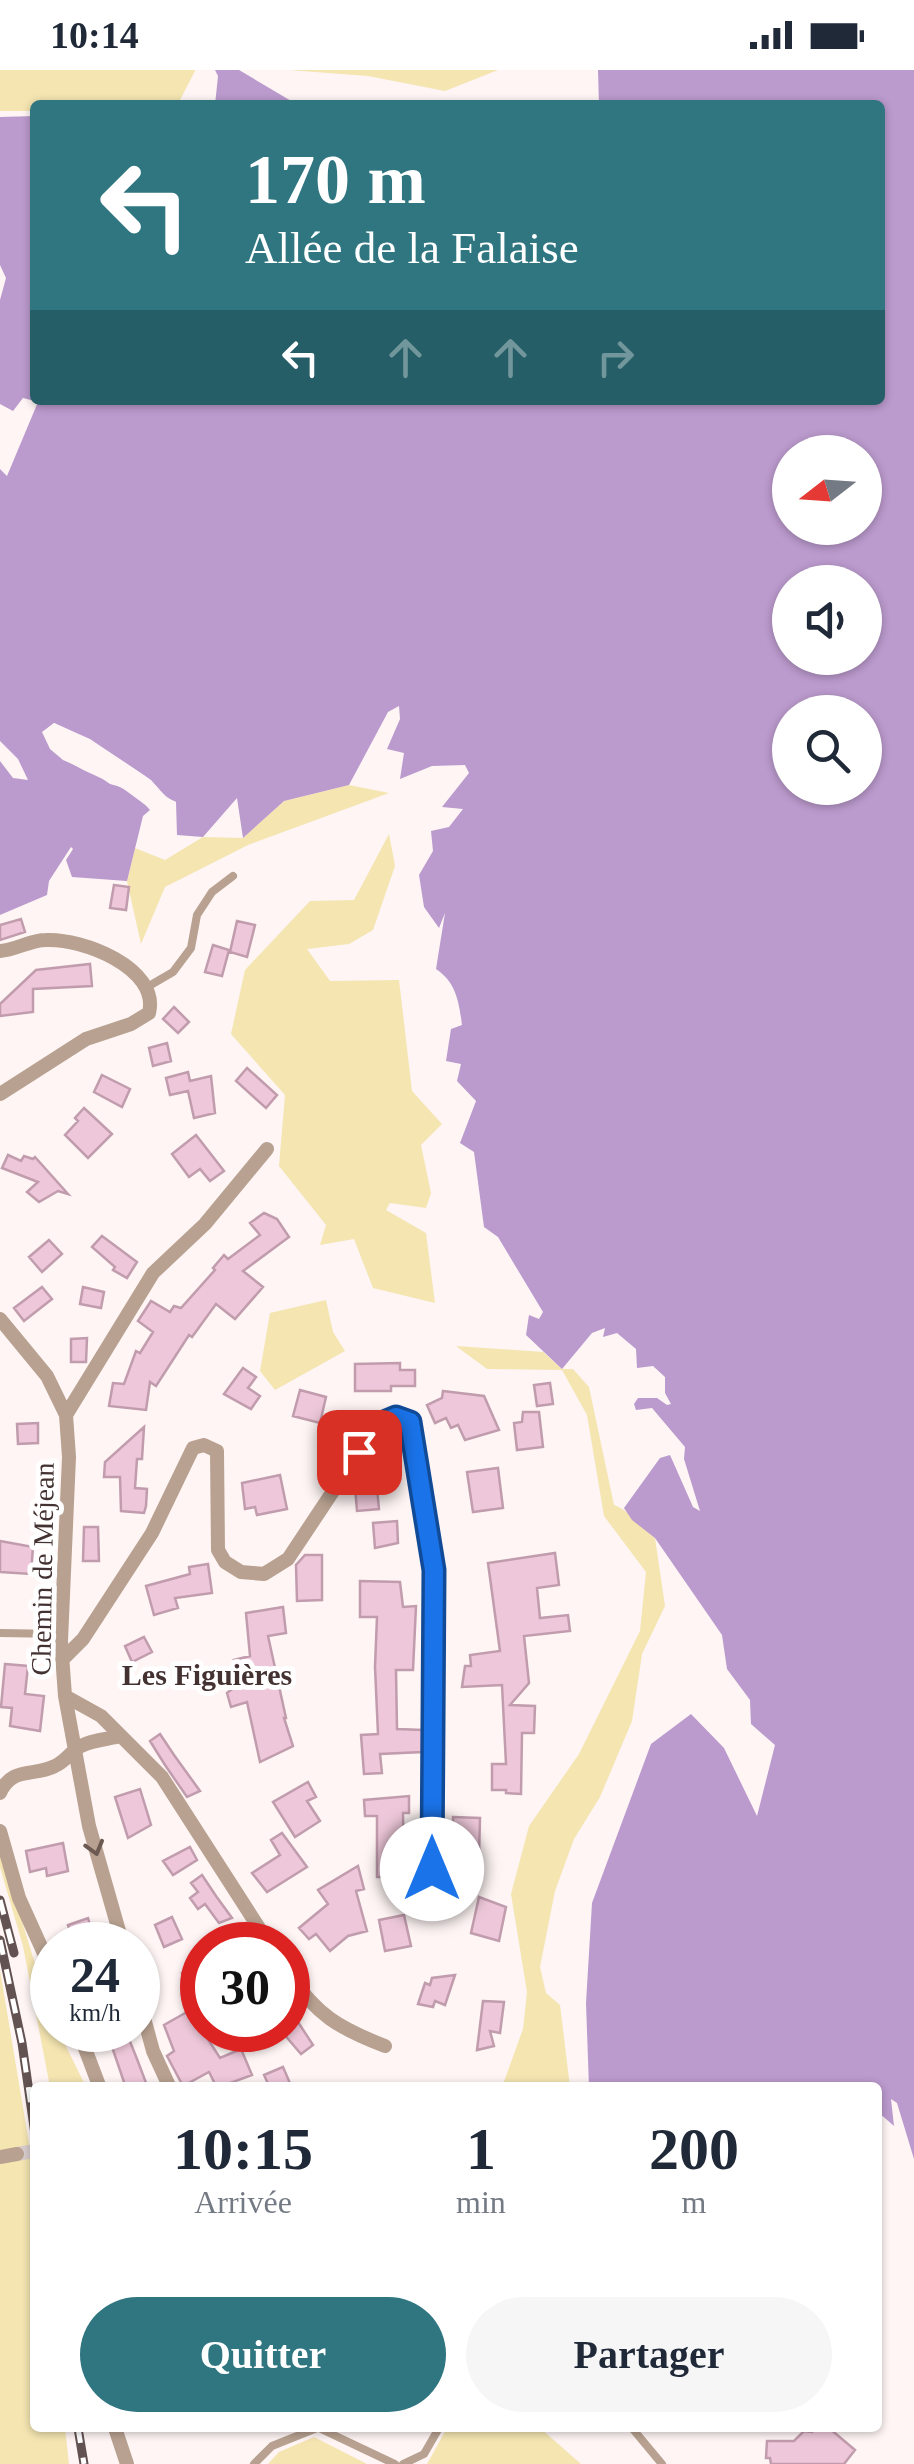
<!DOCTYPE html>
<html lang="fr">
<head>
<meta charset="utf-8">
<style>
  :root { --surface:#fff; --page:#f6f6f7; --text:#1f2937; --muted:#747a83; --accent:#2f7681 }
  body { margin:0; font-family:"Times New Roman",serif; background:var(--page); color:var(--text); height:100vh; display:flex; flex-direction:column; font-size:38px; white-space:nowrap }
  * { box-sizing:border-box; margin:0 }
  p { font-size:32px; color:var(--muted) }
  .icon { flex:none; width:55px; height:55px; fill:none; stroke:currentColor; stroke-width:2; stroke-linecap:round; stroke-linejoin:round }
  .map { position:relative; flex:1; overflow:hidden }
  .sheet { position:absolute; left:30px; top:2012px; width:852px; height:350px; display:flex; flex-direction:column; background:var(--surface); border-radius:10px; box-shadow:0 2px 8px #0004 }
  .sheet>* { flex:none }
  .hud { position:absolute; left:30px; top:30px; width:855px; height:305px; border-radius:10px; box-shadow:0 2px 8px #0004; background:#2f7681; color:#fff; overflow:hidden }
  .needle { width:65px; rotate:253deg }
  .fabs { position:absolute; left:772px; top:365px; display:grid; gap:20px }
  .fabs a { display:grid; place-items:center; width:110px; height:110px; border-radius:50%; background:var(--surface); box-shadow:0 2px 8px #0004; font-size:50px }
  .speed { position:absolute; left:30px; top:1852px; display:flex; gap:20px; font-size:50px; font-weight:700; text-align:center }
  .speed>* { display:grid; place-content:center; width:130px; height:130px; border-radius:50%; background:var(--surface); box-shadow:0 2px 8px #0004; line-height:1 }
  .speed small { font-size:25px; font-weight:400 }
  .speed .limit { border:15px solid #d22; background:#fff; color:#111 }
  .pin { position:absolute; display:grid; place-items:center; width:85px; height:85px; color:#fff; margin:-42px; border-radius:20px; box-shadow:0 5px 15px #0006 }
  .me { position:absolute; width:110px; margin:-55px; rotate:0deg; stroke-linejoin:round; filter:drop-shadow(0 0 8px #0008) }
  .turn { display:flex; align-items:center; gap:35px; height:210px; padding:0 50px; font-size:45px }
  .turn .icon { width:130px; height:130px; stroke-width:2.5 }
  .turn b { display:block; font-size:70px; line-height:85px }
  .lanes { display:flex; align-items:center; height:95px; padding:0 50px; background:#0003; justify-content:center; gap:50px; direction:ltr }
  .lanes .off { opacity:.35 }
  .eta { display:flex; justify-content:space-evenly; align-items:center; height:170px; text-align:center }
  .eta b { font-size:60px; font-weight:700; line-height:70px }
  .primary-button { display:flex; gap:20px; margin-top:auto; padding:20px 50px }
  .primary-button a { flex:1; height:115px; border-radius:60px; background:var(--accent); color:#fff; font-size:40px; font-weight:700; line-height:115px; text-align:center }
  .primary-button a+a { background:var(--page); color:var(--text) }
  .status { display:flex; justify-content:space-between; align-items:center; height:70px; padding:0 50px; background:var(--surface); direction:ltr }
  .status svg { height:28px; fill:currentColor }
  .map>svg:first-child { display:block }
</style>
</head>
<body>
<div class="status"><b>10:14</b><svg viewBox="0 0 49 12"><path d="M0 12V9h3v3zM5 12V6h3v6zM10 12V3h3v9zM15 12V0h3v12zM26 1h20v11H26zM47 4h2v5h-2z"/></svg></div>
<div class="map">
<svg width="914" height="2394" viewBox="0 0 914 2394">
  <rect width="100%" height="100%" fill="#fef5f4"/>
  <path fill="#f4e5b1" d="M 0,0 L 195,0 L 195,1 L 180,30 L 159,35 L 35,35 L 35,41 L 0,41 Z
    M 289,0 L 498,0 L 445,21 L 368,6 Z
    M 349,715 L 389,723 L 248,775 L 165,817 L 141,874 L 127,811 L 135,778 L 165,790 L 203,767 L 243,768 L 284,731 Z
    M 389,764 L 395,796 L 373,860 L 349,874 L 307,879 L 330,911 L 399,910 L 412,1021 L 442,1054 L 421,1075 L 431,1123 L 426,1138 L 390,1133 L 386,1140 L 426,1163 L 435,1233 L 373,1218 L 354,1169 L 320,1175 L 326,1155 L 279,1096 L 285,1025 L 231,964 L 245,900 L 310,831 L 354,830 Z
    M 326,1230 L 333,1262 L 345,1281 L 275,1320 L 260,1301 L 270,1243 Z
    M 456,1276 L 543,1282 L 562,1299 L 573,1299 L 589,1317 L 614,1435 C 629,1440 642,1458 655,1468 L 665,1536 L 642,1584 L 632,1651 L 600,1727 L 574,1769 L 555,1821 L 540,1897 L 546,1923 L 560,1935 L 570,2017 L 502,2017 L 523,1959 L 527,1922 L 511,1824 L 529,1756 L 579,1684 L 640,1561 L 646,1502 L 604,1446 L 587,1345 L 562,1300 L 487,1299 Z
    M 0,1780 L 52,1949 L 52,1960 L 58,1960 L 86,2017 L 50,2017 L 23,1876 L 0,1797 Z
    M 0,1900 L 35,2109 L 35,2358 L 65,2358 L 69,2394 L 0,2394 Z
    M 447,2358 L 540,2358 L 581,2394 L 427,2394 Z
    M 314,2367 L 367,2394 L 268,2394 L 279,2382 Z"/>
  <path fill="#bb9acd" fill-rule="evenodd" d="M 215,0 L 239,0 L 298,35 L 215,35 L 218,6 Z
    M 598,0 L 914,0 L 914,2089 L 897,2033 L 891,2029 L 894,2056 L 878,2042 L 878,2018 L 589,2017 L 586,1933 L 592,1833 L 651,1674 L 691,1644 L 724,1678 L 757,1746 L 775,1675 L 751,1654 L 750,1630 L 727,1599 L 722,1565 L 655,1468 L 632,1450 L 624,1438 L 660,1388 L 670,1385 L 693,1437 L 700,1441 L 684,1389 L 685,1377 L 652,1338 L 636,1340 L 634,1334 L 638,1328 L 657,1328 L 667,1335 L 671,1334 L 665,1323 L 665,1307 L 653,1296 L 637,1298 L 636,1279 L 617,1263 L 603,1267 L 605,1258 L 592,1263 L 562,1299 L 526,1265 L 529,1245 L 539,1249 L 543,1242 L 498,1167 L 484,1157 L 474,1082 L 460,1073 L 476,1031 L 457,1011 L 461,994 L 446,991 L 451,959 L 462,955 C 459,932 456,912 436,899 L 445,843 L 439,858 L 424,837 L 419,805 L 433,781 L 431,761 L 449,757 L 463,739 L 442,737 L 469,703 L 465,695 L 432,696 L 400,709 L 404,683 L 387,679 L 400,649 L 399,636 L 388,642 L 349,715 L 284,731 L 243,768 L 237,728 L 203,767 L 177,765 L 176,732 C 162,727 157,714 145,706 C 116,686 87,668 54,653 L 43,662 C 62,707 121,704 150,740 L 143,746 L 127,811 L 72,807 L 66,790 L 73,779 L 71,777 L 49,811 L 47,825 L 0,845 L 0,691 L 13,708 L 28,710 L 18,689 L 0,671 L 0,399 L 7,406 L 38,332 L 23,328 L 13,341 L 0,334 L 0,230 L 6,208 L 0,195 L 0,47 L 35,46 L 35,330 L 880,330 L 880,35 L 599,35 ZM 790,382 L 865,382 L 865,458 L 790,458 ZM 790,512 L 865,512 L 865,588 L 790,588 ZM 790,642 L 865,642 L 865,718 L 790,718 Z"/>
  <path fill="#fef5f4" d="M 54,653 L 90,669 L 151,710 L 167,728 L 176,732 L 172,736 L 164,732 L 148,714 L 88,673 L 55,659 L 49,664 L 54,676 L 65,686 L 124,713 L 148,729 L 155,742 L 121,717 L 110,714 L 97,705 L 63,690 L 50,679 L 42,662 Z"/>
  <path fill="#eec8da" stroke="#c19cad" stroke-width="2.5" d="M 114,815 L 129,817 L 126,840 L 110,838 Z
    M 21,849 L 25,862 L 0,870 L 0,855 Z
    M 237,851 L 255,855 L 247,887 L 230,882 Z
    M 213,875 L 229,880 L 222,906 L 205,902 Z
    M 90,894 L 92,916 L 33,919 L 33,942 L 0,946 L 0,934 L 36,900 Z
    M 174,937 L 189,952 L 178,963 L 163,949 Z
    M 167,973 L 171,991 L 153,996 L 149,978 Z
    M 247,998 L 277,1025 L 266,1038 L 236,1011 Z
    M 188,1002 L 190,1011 L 211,1006 L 215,1043 L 194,1048 L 188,1021 L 170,1025 L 166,1008 Z
    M 102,1005 L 130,1019 L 122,1037 L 94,1022 Z
    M 84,1038 L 112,1064 L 88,1088 L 65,1065 L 78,1051 L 75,1048 Z
    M 196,1065 L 224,1101 L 210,1111 L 200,1099 L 189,1107 L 172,1084 Z
    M 8,1085 L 21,1091 L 24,1086 L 33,1089 L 35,1087 L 68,1124 L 58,1121 L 39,1132 L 27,1122 L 38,1112 L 2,1098 Z
    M 264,1143 L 277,1149 L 289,1167 L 243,1201 L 263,1217 L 235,1249 L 216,1234 L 192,1267 L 189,1265 L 156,1316 L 150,1312 L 146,1340 L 109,1336 L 113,1313 L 124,1314 L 136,1281 L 140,1283 L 153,1262 L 138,1251 L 151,1231 L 170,1242 L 174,1236 L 181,1238 L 215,1200 L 213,1198 L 224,1185 L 228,1189 L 260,1165 L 250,1153 Z
    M 102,1166 L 137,1192 L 127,1208 L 113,1200 L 115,1197 L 92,1177 Z
    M 49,1170 L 62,1184 L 42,1202 L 29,1187 Z
    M 42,1217 L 52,1229 L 24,1251 L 14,1238 Z
    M 83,1217 L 104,1222 L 101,1238 L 80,1234 Z
    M 87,1268 L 86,1292 L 71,1292 L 71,1269 Z
    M 400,1293 L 400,1300 L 415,1300 L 415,1316 L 391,1316 L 391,1321 L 355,1321 L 355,1294 Z
    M 243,1298 L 256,1307 L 248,1318 L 260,1326 L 251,1339 L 224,1324 Z
    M 550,1313 L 553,1334 L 537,1336 L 534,1315 Z
    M 300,1320 L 326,1327 L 320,1353 L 293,1346 Z
    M 443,1321 L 484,1326 L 499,1360 L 465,1370 L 458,1355 L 451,1358 L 446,1348 L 435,1353 L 427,1335 L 442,1328 Z
    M 523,1342 L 539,1342 L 543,1377 L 517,1380 L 514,1353 L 522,1352 Z
    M 38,1353 L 38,1373 L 18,1374 L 17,1354 Z
    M 144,1357 L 142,1389 L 137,1389 L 135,1418 L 147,1419 L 146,1436 L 144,1443 L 121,1441 L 120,1407 L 104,1407 L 105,1392 Z
    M 391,1384 L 397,1416 L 377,1418 L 379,1439 L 357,1441 L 355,1417 L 359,1417 L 358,1410 L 374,1408 L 372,1393 L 377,1392 L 376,1385 Z
    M 498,1398 L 503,1438 L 473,1442 L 467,1402 Z
    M 280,1405 L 287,1439 L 257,1445 L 255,1437 L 245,1439 L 242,1413 Z
    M 397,1451 L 398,1473 L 375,1478 L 373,1453 Z
    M 84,1457 L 98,1457 L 99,1491 L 83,1491 Z
    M 0,1471 L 33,1477 L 31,1504 L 0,1502 Z
    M 555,1483 L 559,1515 L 537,1518 L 540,1548 L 568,1545 L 570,1561 L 524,1566 L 529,1613 L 510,1635 L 535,1636 L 534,1663 L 522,1663 L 521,1724 L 506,1723 L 506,1720 L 492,1720 L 492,1694 L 506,1694 L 502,1615 L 462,1617 L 465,1596 L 471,1596 L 470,1585 L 500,1581 L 488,1493 Z
    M 305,1485 L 322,1485 L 322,1530 L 297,1531 L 296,1495 Z
    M 208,1494 L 212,1523 L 175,1528 L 178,1538 L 154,1545 L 146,1516 L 190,1504 L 189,1497 Z
    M 360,1511 L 400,1512 L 403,1537 L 416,1536 L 413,1600 L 396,1600 L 397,1659 L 423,1660 L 423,1682 L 380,1684 L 382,1703 L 364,1704 L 361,1665 L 378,1664 L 375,1597 L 377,1547 L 360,1547 Z
    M 283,1537 L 286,1563 L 268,1566 L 286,1648 L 284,1648 L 293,1676 L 260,1692 L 247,1632 L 231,1637 L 227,1623 L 240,1613 L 234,1590 L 250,1586 L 246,1543 Z
    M 144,1567 L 152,1582 L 132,1592 L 125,1576 Z
    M 5,1594 L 28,1596 L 25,1624 L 44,1626 L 40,1661 L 10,1656 L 12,1638 L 1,1637 Z
    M 160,1664 L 174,1685 L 200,1721 L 187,1727 L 165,1695 L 150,1671 Z
    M 308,1712 L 316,1727 L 307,1731 L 320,1751 L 295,1767 L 273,1732 Z
    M 140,1719 L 151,1755 L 128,1768 L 115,1727 Z
    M 409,1726 L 409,1743 L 403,1743 L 404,1807 L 377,1807 L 377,1746 L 365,1746 L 364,1730 Z
    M 453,1747 L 480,1748 L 479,1787 L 460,1787 L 458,1767 L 453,1767 Z
    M 282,1763 L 307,1797 L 267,1822 L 252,1803 L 280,1785 L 271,1770 Z
    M 63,1773 L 68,1801 L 47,1806 L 46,1798 L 30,1802 L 26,1781 Z
    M 190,1777 L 197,1790 L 173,1805 L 163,1791 Z
    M 358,1796 L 364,1819 L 356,1821 L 367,1861 L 348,1866 L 330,1881 L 316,1864 L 309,1869 L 299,1858 L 328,1834 L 318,1820 Z
    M 202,1805 L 216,1826 L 232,1848 L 219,1853 L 205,1834 L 198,1839 L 190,1828 L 198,1822 L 191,1813 Z
    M 479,1827 L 506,1837 L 499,1871 L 471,1863 Z
    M 404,1845 L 411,1876 L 385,1881 L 379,1850 Z
    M 172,1847 L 182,1869 L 164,1877 L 155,1855 Z
    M 88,1848 L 96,1875 L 74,1875 L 68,1855 Z
    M 194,1896 L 202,1912 L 202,1919 L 193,1924 L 182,1903 Z
    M 455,1905 L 445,1935 L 435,1931 L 433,1937 L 418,1934 L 425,1913 L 430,1915 L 432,1908 Z
    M 483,1931 L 504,1932 L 500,1963 L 490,1961 L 494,1976 L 477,1980 Z
    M 194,1938 L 202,1960 L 220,1988 L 241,1979 L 252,2005 L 217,2018 L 209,2002 L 183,2016 L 167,1986 L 174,1981 L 164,1955 Z
    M 298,1952 L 313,1975 L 301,1984 L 283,1963 Z
    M 127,1964 L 137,1989 L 148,2018 L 126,2018 L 110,1971 Z
    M 283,1997 L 292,2018 L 270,2018 L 264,2005 Z
    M 816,2358 L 829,2358 L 855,2380 L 844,2394 L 771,2394 L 770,2388 L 766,2388 L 767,2371 L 794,2371 L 804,2361 L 812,2362 Z"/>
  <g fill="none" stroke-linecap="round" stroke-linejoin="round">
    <path stroke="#d9cecd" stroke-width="14" stroke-dasharray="14 7" stroke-linecap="butt" d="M 17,2084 L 35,2081"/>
    <path stroke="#b8a190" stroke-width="8" d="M 149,916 L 173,902 L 191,878 L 197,845 L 212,822 L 233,806
      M 0,1563 L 61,1564
      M 319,2358 L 395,2394
      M 632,2358 L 662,2394
      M 254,2394 L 272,2376 L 317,2358
      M 403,2394 L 424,2384 L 439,2358"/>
    <path stroke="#b8a190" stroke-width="14" d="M 0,881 C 16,880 30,870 46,870 C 82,868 160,898 149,943 L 131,954 L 86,969 L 0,1024
      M 0,1249 L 47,1306 L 66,1345 L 69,1387 L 61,1571 L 65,1626 L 89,1756 L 123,1875
      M 66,1345 L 153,1203 L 205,1154 L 267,1079
      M 62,1590 L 83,1569 L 152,1463 L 193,1378 L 204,1375 L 217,1381 L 218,1480 L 225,1492 L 241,1502 L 264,1504 L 288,1489 L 377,1355 L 396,1347 L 410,1352 L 435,1500 L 432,1799
      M 65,1626 L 101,1646 L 162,1707 L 270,1875
      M 0,1723 C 12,1696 34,1707 55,1696 C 66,1691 71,1681 81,1676 C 92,1670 109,1669 121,1666
      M 0,1761 L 19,1828 L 52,1901
      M 288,1903 C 317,1945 338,1958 385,1976
      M 138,1926 L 153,1981 L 170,2018
      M 78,1960 L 100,2018
      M 0,2087 L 17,2084
      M 115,2358 L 127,2394"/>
    <g stroke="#625251" stroke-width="9">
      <path id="rail" d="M 0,1830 L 14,1883
        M 0,1870 L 22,1973 L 35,2064
        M 78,2358 L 84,2394"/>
    </g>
    <use href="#rail" stroke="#fff" stroke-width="5" stroke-dasharray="15" stroke-linecap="butt"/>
  </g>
  <defs><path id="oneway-chevron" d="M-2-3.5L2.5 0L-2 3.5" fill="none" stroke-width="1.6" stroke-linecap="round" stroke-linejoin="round" transform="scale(2.5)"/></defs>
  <use stroke="#6c5952" href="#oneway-chevron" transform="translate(95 1778) rotate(74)"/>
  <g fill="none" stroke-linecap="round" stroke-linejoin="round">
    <g stroke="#114b97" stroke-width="25">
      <path id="route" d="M 359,1382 L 377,1355 L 396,1347 L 410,1352 L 434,1500 L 432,1799"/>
    </g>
    <use href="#route" stroke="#1a73e8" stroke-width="18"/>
  </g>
  <g text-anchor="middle" stroke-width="10" stroke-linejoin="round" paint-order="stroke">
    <g font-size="28" fill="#433231" stroke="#fff">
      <text transform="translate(42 1499) rotate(-89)" y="10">Chemin de Méjean</text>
    </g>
    <g font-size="30" font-weight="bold" fill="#433231" stroke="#fff">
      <text x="207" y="1615">Les Figuières</text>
    </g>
  </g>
</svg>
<div class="fabs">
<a><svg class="needle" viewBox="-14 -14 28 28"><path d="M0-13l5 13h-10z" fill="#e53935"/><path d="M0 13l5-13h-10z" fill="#747a83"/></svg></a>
<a><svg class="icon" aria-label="sound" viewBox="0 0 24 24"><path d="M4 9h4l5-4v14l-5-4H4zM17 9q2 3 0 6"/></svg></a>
<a><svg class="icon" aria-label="search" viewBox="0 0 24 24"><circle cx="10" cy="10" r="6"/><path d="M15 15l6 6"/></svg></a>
</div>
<div class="speed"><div>24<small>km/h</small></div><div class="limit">30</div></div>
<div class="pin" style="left:359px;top:1382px;background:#d93025"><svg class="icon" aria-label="arrive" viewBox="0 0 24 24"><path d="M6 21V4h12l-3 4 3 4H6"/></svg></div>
<svg class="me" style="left:432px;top:1799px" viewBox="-20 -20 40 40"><circle r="19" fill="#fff"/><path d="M0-13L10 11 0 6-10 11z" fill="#1a73e8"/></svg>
<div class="hud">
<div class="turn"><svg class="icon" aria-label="left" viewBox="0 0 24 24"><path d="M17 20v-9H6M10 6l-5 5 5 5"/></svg><div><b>170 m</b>Allée de la Falaise</div></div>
<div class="lanes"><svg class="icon" aria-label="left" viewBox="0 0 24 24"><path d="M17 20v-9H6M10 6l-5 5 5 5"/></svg><svg class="icon off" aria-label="ahead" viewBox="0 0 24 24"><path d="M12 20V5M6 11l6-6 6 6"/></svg><svg class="icon off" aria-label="ahead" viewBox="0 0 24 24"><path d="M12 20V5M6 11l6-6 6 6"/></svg><svg class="icon off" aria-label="right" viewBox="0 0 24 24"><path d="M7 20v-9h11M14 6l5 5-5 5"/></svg></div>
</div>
<section class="sheet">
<div class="eta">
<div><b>10:15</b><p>Arrivée</p></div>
<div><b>1</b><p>min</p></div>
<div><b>200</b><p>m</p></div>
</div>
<div class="primary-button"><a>Quitter</a><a>Partager</a></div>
</section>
</div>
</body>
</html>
